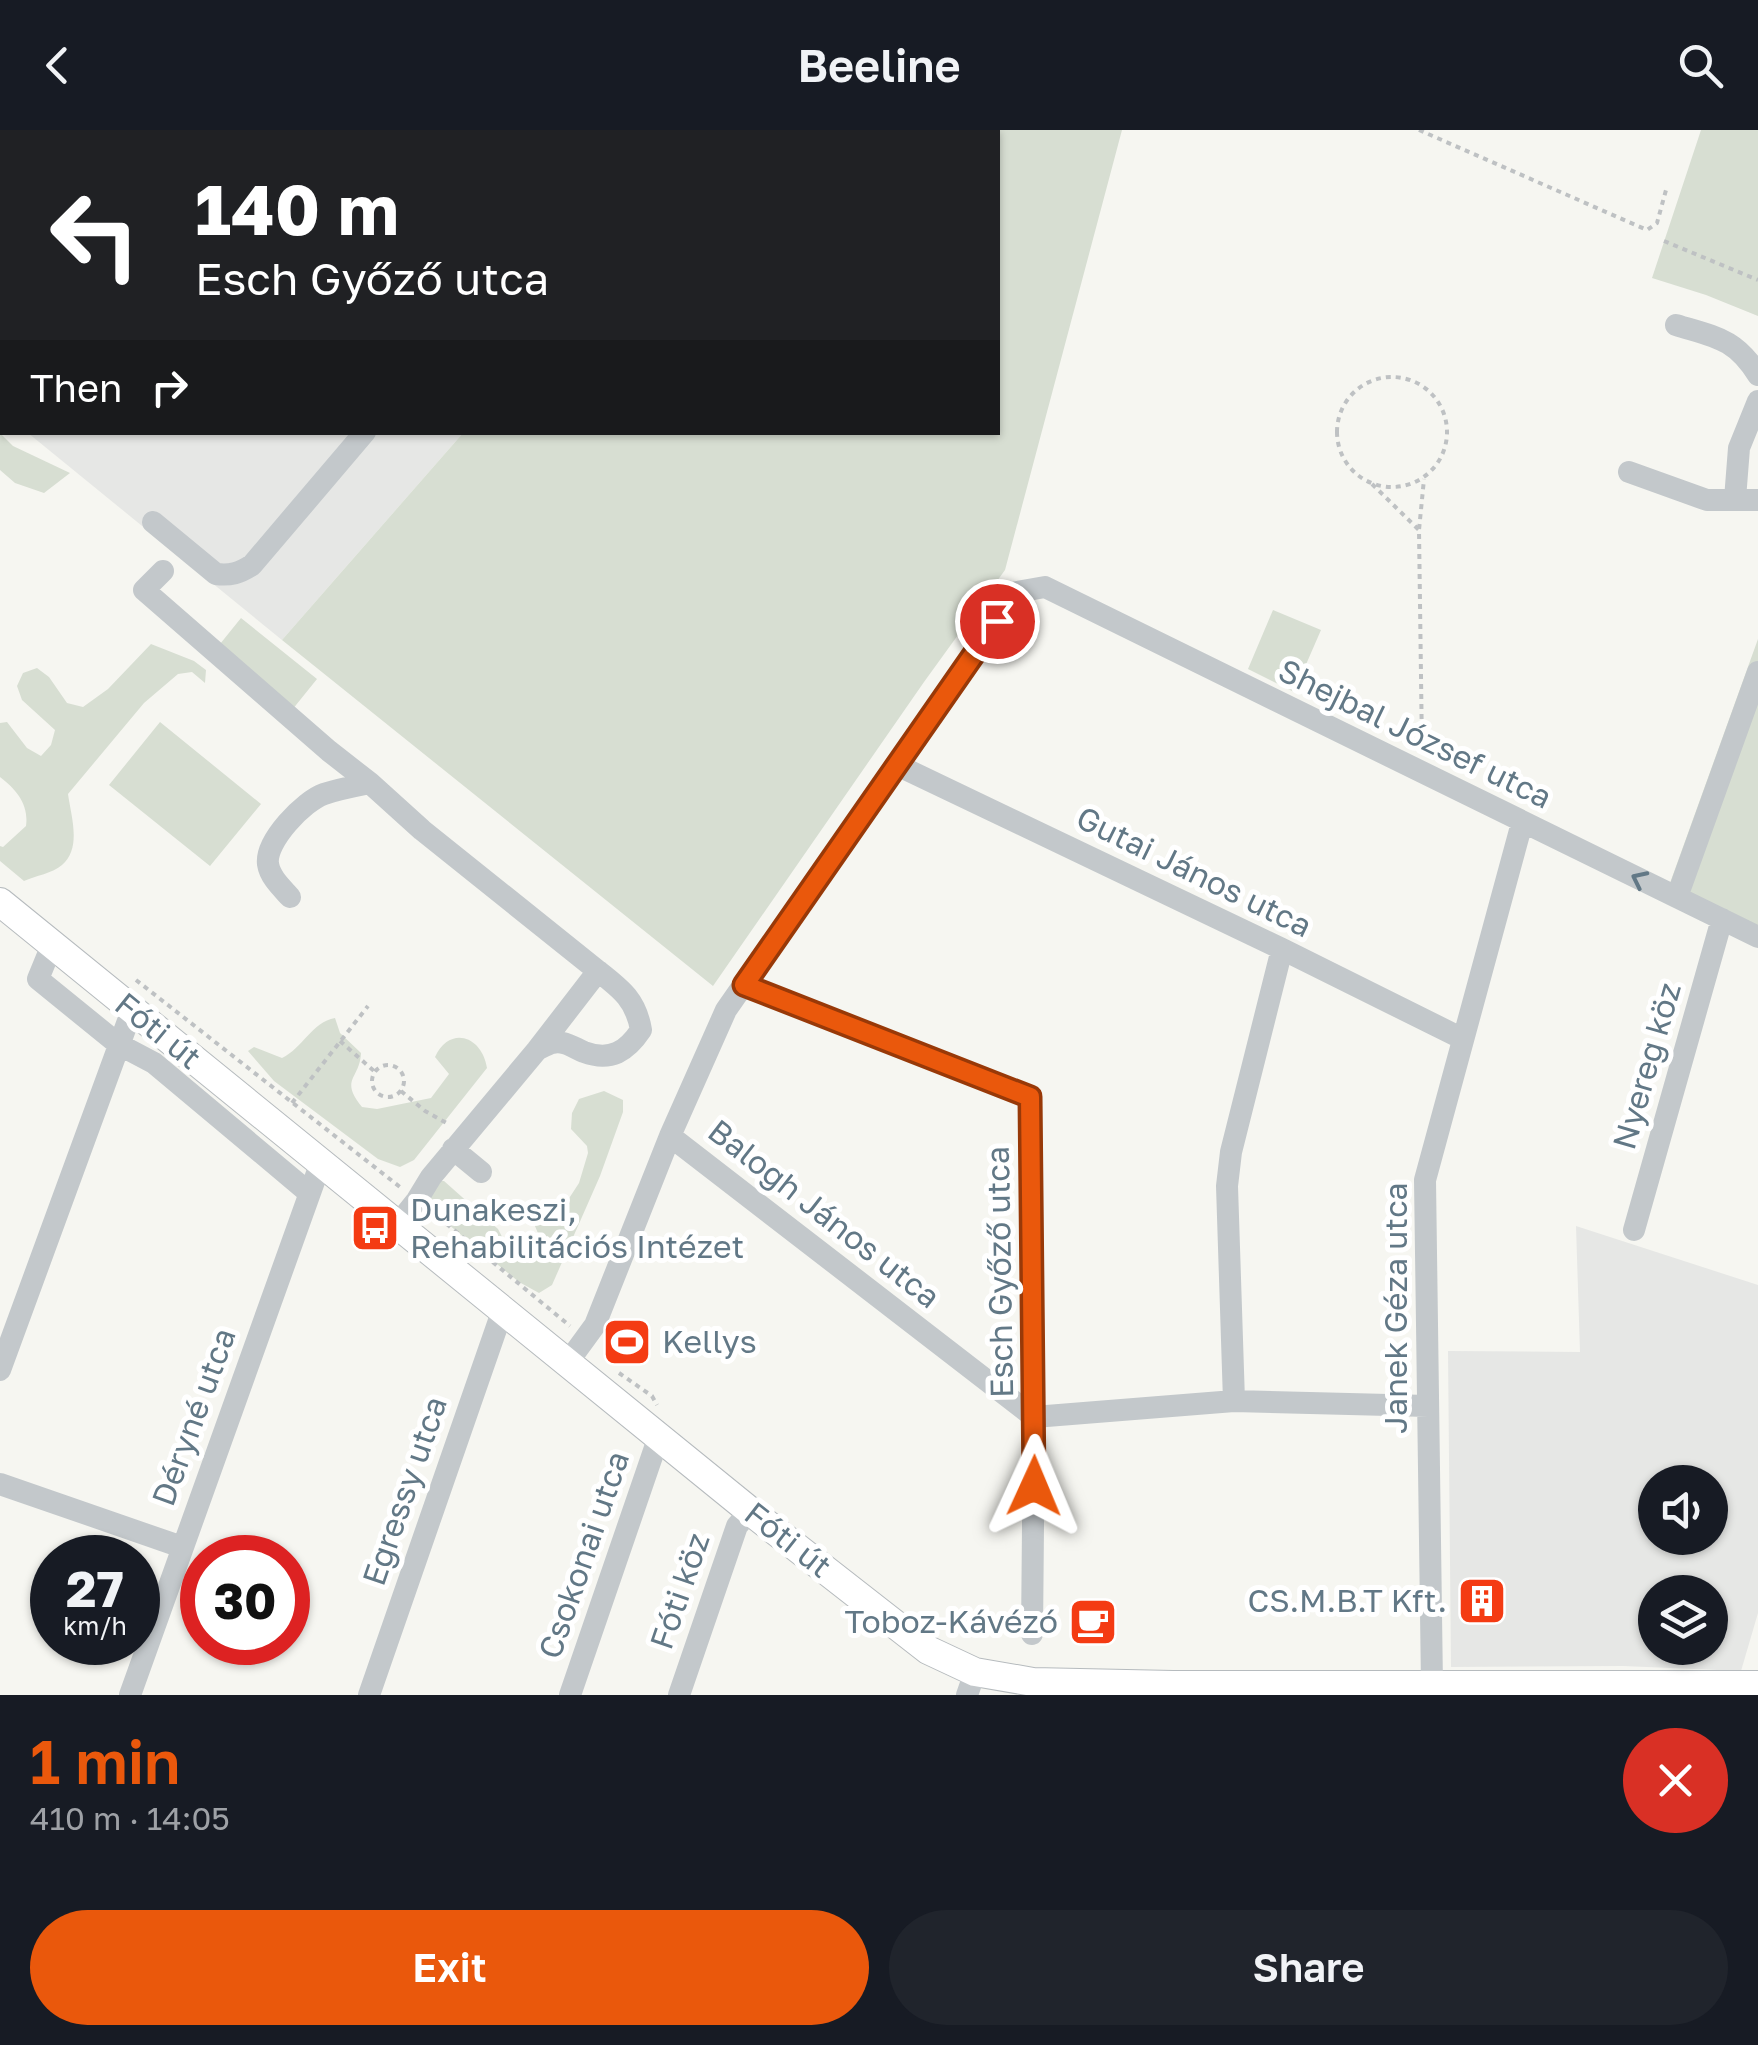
<!DOCTYPE html>
<html lang="en">
<head>
<meta charset="utf-8">
<style>
  :root { --surface:#171b24; --page:#20242c; --text:#f1f3f6; --muted:#9ea1a6; --accent:#ea580c }
  body { margin:0; font-family:"Golos Text",sans-serif; background:var(--page); color:var(--text); height:100vh; display:flex; flex-direction:column; font-size:38px; white-space:nowrap }
  * { box-sizing:border-box; margin:0 }
  p { font-size:32px; color:var(--muted) }
  .icon { flex:none; width:55px; height:55px; fill:none; stroke:currentColor; stroke-width:2; stroke-linecap:round; stroke-linejoin:round }
  .map { position:relative; height:1565px; overflow:hidden }
  .side { display:flex; flex-direction:column; background:var(--surface); flex:1 }
  .side>* { flex:none }
  .top-card { position:absolute; left:0px; top:0px; width:1000px; height:305px; box-shadow:0 2px 8px #0004; background:#202124; color:#fff; overflow:hidden }
  .tools { position:absolute; left:1638px; top:1335px; display:grid; gap:20px }
  .tools a { display:grid; place-items:center; width:90px; height:90px; border-radius:50%; background:var(--surface); box-shadow:0 2px 8px #0004; font-size:50px }
  .speed { position:absolute; left:30px; top:1405px; display:flex; gap:20px; font-size:50px; font-weight:700; text-align:center }
  .speed>* { display:grid; place-content:center; width:130px; height:130px; border-radius:50%; background:var(--surface); box-shadow:0 2px 8px #0004; line-height:1 }
  .speed small { font-size:25px; font-weight:400 }
  .speed .limit { border:15px solid #d22; background:#fff; color:#111 }
  .pin { position:absolute; display:grid; place-items:center; width:85px; height:85px; color:#fff; margin:-42px; border:5px solid #fff; border-radius:50%; box-shadow:0 2px 10px #0007 }
  .me { position:absolute; width:110px; margin:-55px; rotate:1deg; stroke-linejoin:round; filter:drop-shadow(0 0 8px #0008) }
  .turn { display:flex; align-items:center; gap:35px; height:210px; padding:0 30px; font-size:45px }
  .turn .icon { width:130px; height:130px; stroke-width:2.5 }
  .turn b { display:block; font-size:70px; line-height:85px }
  .then { display:flex; align-items:center; height:95px; padding:0 30px; background:#0003; gap:20px; font-size:38px }
  .round { display:grid; place-items:center; flex:none; width:105px; height:105px; border-radius:52px; background:var(--page) }
  .summary { display:flex; align-items:center; justify-content:space-between; height:170px; padding:0 30px }
  h1 { font-size:60px; font-weight:600; line-height:75px; color:var(--accent) }
  .cta { display:flex; gap:20px; margin-top:auto; padding:20px 30px }
  .cta a { flex:1; height:115px; border-radius:60px; background:var(--accent); color:#fff; font-size:40px; font-weight:600; line-height:115px; text-align:center }
  .cta a+a { background:var(--page); color:var(--text) }
  header { display:flex; justify-content:space-between; align-items:center; height:130px; padding:0 30px; background:var(--surface); font-size:45px; font-weight:600 }
  .map>svg:first-child { display:block }
</style>
</head>
<body>
<header><svg class="icon" aria-label="back" viewBox="0 0 24 24"><path d="M15 5l-7 7 7 7"/></svg>Beeline<svg class="icon" aria-label="search" viewBox="0 0 24 24"><circle cx="10" cy="10" r="6"/><path d="M15 15l6 6"/></svg></header>
<div class="map">
<svg width="1758" height="1565" viewBox="0 0 1758 1565">
  <rect width="100%" height="100%" fill="#f6f6f1"/>
  <path fill="#e6e7e5" fill-rule="evenodd" d="M 28,303 L 463,303 L 282,510 Z
    M 1576,1096 L 1758,1155 L 1758,1483 L 1741,1541 L 1623,1536 L 1451,1537 L 1448,1221 L 1580,1222 ZM 1655,1352 L 1710,1352 L 1710,1408 L 1655,1408 ZM 1655,1462 L 1710,1462 L 1710,1518 L 1655,1518 Z"/>
  <path fill="#d7ded2" d="M 228,0 L 1122,0 L 1005,440 L 924,552 L 713,856 L 282,510 L 463,303 L 998,302 L 998,2 L 231,2 Z
    M 1701,0 L 1758,0 L 1758,186 L 1706,165 L 1652,148 Z
    M 0,303 L 13,316 L 70,343 L 44,363 L 15,353 L 0,340 Z
    M 1273,480 L 1321,500 L 1294,562 L 1248,539 Z
    M 241,488 L 317,549 L 292,580 L 216,519 Z
    M 1758,509 L 1758,798 L 1670,753 Z
    M 151,514 L 194,531 L 206,540 L 205,553 L 192,542 L 178,544 L 144,573 L 68,664 C 71,686 82,718 62,735 C 53,743 35,746 24,751 L 0,731 L 0,716 L 3,717 L 26,696 C 29,675 17,660 0,647 L 0,593 L 7,592 L 27,618 L 41,626 L 51,615 L 55,600 L 22,570 L 17,556 L 23,543 L 37,538 L 49,547 L 67,573 L 83,577 L 108,559 Z
    M 160,592 L 261,674 L 210,736 L 109,655 Z
    M 335,888 L 340,903 L 361,923 C 360,949 339,949 362,977 L 377,979 L 431,968 L 449,944 L 435,927 C 450,895 482,906 487,938 L 414,1030 L 400,1037 L 378,1029 L 274,951 L 248,921 L 254,917 L 282,928 C 303,918 312,892 335,888 Z
    M 604,961 L 623,970 L 623,982 L 600,1046 L 552,1155 L 539,1163 L 519,1152 L 416,1068 L 422,1051 L 444,1051 L 498,1099 L 512,1126 L 533,1122 L 540,1108 L 532,1089 L 566,1073 L 579,1053 L 588,1023 L 587,1016 L 571,999 L 572,983 L 579,969 Z"/>
  <g fill="none" stroke-linecap="round" stroke-linejoin="round">
    <g stroke="#b6bbbe" stroke-width="30">
      <path id="major" d="M 0,772 L 750,1381 L 928,1520 L 975,1542 L 1033,1552 L 1173,1555 L 1758,1555"/>
    </g>
    <path stroke="#bec1c3" stroke-width="4" stroke-dasharray="5 5" stroke-linecap="butt" d="M 1419,0 L 1647,100 L 1657,93 L 1666,60
      M 1664,111 L 1758,150
      M 0,133 L 2,126
      M1337 302a55 55 0 1 1 110 0a55 55 0 1 1-110 0Z
      M 1372,354 L 1419,400
      M 1422,619 L 1419,400 L 1424,349
      M 136,850 L 400,1057
      M 340,911 L 374,941
      M372 951a16 16 0 1 1 32 0a16 16 0 1 1-32 0Z
      M 401,961 L 425,981 L 450,995
      M 292,973 L 368,876
      M 431,1081 L 570,1196
      M 619,1243 L 652,1266 L 657,1275"/>
    <path stroke="#c3c8cb" stroke-width="22" d="M 195,0 L 199,2
      M 23,2 L 24,0
      M 45,2 L 46,0
      M 0,49 L 2,44
      M 0,98 L 2,93
      M 1676,195 C 1715,207 1735,208 1758,245
      M 1629,342 L 1707,370 L 1758,370
      M 1735,369 L 1739,318 L 1758,271
      M 153,392 L 216,444 C 230,446 240,443 252,435 L 365,302
      M 163,441 L 144,460 L 329,621 L 370,653
      M 897,635 L 1282,819 L 1463,909
      M 290,767 C 281,757 270,747 268,734 C 265,711 304,671 324,664 C 339,659 355,656 370,653 L 422,700 L 598,841 L 537,920 L 431,1047 L 417,1070 L 397,1095
      M 1677,767 L 1758,542
      M 52,815 L 38,849 L 118,914 L 154,933 L 308,1062
      M 744,855 L 1031,967 L 1034,1287 L 1032,1504
      M 537,920 C 538,919 551,913 552,913 C 565,910 574,918 584,922 C 611,932 627,921 641,900 C 636,870 621,859 598,841
      M 670,1006 L 1034,1287 L 1234,1271 L 1428,1276
      M 453,1019 L 481,1042
      M 1634,1100 L 1722,789
      M 568,1232 L 595,1195 L 670,1006 L 726,880 L 1017,462 L 1045,457 L 1758,807
      M 0,1240 L 132,880
      M 1234,1271 L 1227,1056 L 1231,1022 L 1282,819
      M 0,1354 L 182,1417
      M 1432,1555 L 1425,1050 L 1522,693
      M 130,1565 L 321,1032
      M 369,1565 L 503,1179
      M 570,1565 L 659,1306
      M 679,1565 L 737,1396 L 750,1381
      M 967,1565 L 975,1542"/>
    <use href="#major" stroke="#fff" stroke-width="28"/>
  </g>
  <defs><path id="oneway-chevron" d="M-2-3.5L2.5 0L-2 3.5" fill="none" stroke-width="1.6" stroke-linecap="round" stroke-linejoin="round" transform="scale(2.5)"/></defs>
  <use stroke="#627886" href="#oneway-chevron" transform="translate(1639 749) rotate(-154)"/>
  <g fill="none" stroke-linecap="round" stroke-linejoin="round">
    <g stroke="#983908" stroke-width="25">
      <path id="route" d="M 997,491 L 744,855 L 1030,967 L 1034,1356"/>
    </g>
    <use href="#route" stroke="#ea580c" stroke-width="18"/>
  </g>
  <defs>
    <g id="bus-square" transform="scale(2.5)"><rect x="-9" y="-9" width="18" height="18" rx="4" fill="#f43b13" stroke="#fff"/><path d="M-5-6H5V4H4V6H2V4H-2V6H-4V4H-5ZM-3.5-4V0h7V-4ZM-3.5 1.2v1.5H-2V1.2ZM2 1.2v1.5H3.5V1.2Z" fill="#fff"/></g>
    <g id="stadium-square" transform="scale(2.5)"><rect x="-9" y="-9" width="18" height="18" rx="4" fill="#f43b13" stroke="#fff"/><path d="M0-5a6.5 5 0 1 0 0 10a6.5 5 0 1 0 0-10ZM-3.5-1.8h7v3.6h-7Z" fill="#fff"/></g>
    <g id="building-square" transform="scale(2.5)"><rect x="-9" y="-9" width="18" height="18" rx="4" fill="#f43b13" stroke="#fff"/><path d="M-4-6H4V6H1V3H-1V6H-4ZM-2.5-4.3h1.7v1.8h-1.7ZM.8-4.3h1.7v1.8H.8ZM-2.5-1h1.7V.8h-1.7ZM.8-1h1.7V.8H.8Z" fill="#fff"/></g>
    <g id="cafe-square" transform="scale(2.5)"><rect x="-9" y="-9" width="18" height="18" rx="4" fill="#f43b13" stroke="#fff"/><path d="M-5.5-4.5H6V0H3Q3 3.5 0 3.5H-2.5Q-5.5 3.5-5.5 0ZM3-3.2v2h1.7v-2ZM-6 4.5H4V6H-6Z" fill="#fff"/></g>
  </defs>
  <g fill-rule="evenodd">
    <use href="#bus-square" x="375" y="1098"/>
    <use href="#stadium-square" x="627" y="1212"/>
    <use href="#building-square" x="1482" y="1471"/>
    <use href="#cafe-square" x="1093" y="1492"/>
  </g>
  <g text-anchor="middle" stroke-width="10" stroke-linejoin="round" paint-order="stroke">
    <g font-size="32" fill="#627886" stroke="#fff">
      <text transform="translate(1415 604) rotate(26)" y="11">Shejbal József utca</text>
      <text transform="translate(1194 742) rotate(26)" y="11">Gutai János utca</text>
      <text transform="translate(158 901) rotate(39)" y="11">Fóti út</text>
      <text transform="translate(1647 936) rotate(-74)" y="11">Nyereg köz</text>
      <text transform="translate(824 1084) rotate(38)" y="11">Balogh János utca</text>
      <text transform="translate(1000 1142) rotate(-91)" y="11">Esch Győző utca</text>
      <text transform="translate(1396 1178) rotate(-90)" y="11">Janek Géza utca</text>
      <text transform="translate(194 1287) rotate(-70)" y="11">Déryné utca</text>
      <text transform="translate(405 1361) rotate(-71)" y="11">Egressy utca</text>
      <text transform="translate(788 1410) rotate(38)" y="11">Fóti út</text>
      <text transform="translate(584 1425) rotate(-71)" y="11">Csokonai utca</text>
      <text transform="translate(680 1461) rotate(-71)" y="11">Fóti köz</text>
    </g>
    <g font-size="32" fill="#627886" stroke="#fff" text-anchor="start">
      <text x="410" y="1091">Dunakeszi,<tspan x="410" dy="37">Rehabilitációs Intézet</tspan></text>
      <text x="662" y="1223">Kellys</text>
      <text x="1447" y="1482" text-anchor="end">CS.M.B.T Kft.</text>
      <text x="1058" y="1503" text-anchor="end">Toboz-Kávézó</text>
    </g>
  </g>
</svg>
<div class="tools">
<a><svg class="icon" aria-label="sound" viewBox="0 0 24 24"><path d="M4 9h4l5-4v14l-5-4H4zM17 9q2 3 0 6"/></svg></a>
<a><svg class="icon" aria-label="layers" viewBox="0 0 24 24"><path d="M12 4l9 5-9 5-9-5zM3 14l9 5 9-5"/></svg></a>
</div>
<div class="speed"><div>27<small>km/h</small></div><div class="limit">30</div></div>
<div class="pin" style="left:997px;top:491px;background:#d93025"><svg class="icon" aria-label="arrive" viewBox="0 0 24 24"><path d="M6 21V4h12l-3 4 3 4H6"/></svg></div>
<svg class="me" style="left:1034px;top:1356px" viewBox="-20 -20 40 40"><path d="M0-17L14 15 0 8-14 15z" fill="#ea580c" stroke="#fff" stroke-width="4"/></svg>
<div class="top-card">
<div class="turn"><svg class="icon" aria-label="left" viewBox="0 0 24 24"><path d="M17 20v-9H6M10 6l-5 5 5 5"/></svg><div><b>140 m</b>Esch Győző utca</div></div>
<div class="then">Then<svg class="icon" aria-label="right" viewBox="0 0 24 24"><path d="M7 20v-9h11M14 6l5 5-5 5"/></svg></div>
</div>
</div>
<section class="side">
<div class="summary"><div><h1>1 min</h1><p>410 m · 14:05</p></div><a class="round" style="background:#d93025;color:#fff"><svg class="icon" aria-label="close" viewBox="0 0 24 24"><path d="M6 6l12 12M18 6L6 18"/></svg></a></div>
<div class="cta"><a>Exit</a><a>Share</a></div>
</section>
</body>
</html>
